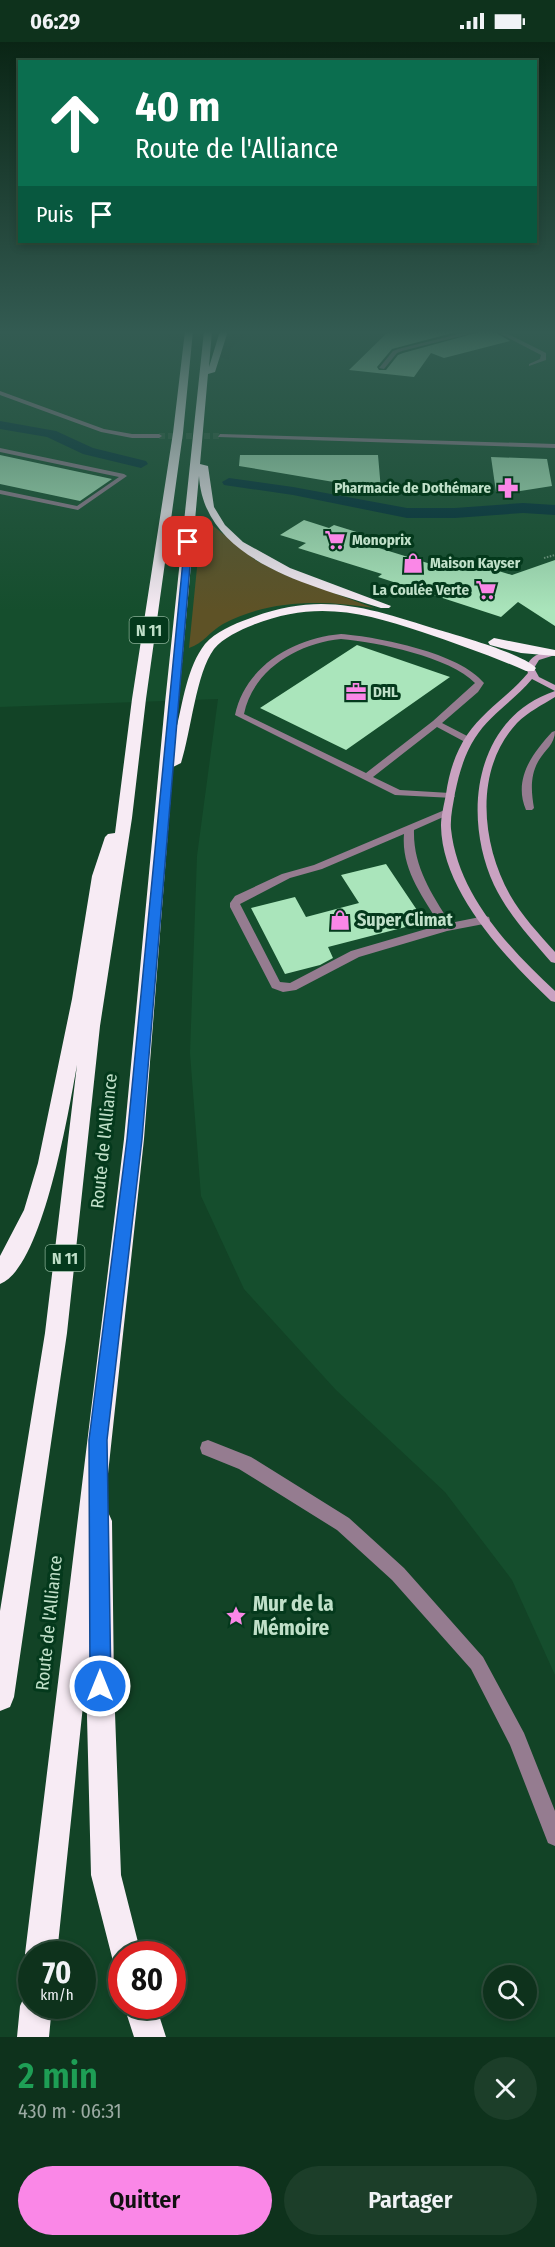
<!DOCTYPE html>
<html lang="fr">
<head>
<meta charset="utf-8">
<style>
  :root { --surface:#0e321c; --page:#1c3e29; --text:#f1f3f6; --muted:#9baaa3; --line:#2e4d3b; --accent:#fa87e7 }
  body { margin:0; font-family:"Fira Sans Condensed",sans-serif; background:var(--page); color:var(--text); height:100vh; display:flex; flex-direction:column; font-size:22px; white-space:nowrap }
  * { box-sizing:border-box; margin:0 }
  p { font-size:20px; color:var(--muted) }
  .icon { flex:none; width:33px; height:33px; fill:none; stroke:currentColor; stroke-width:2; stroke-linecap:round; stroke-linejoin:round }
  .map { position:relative; height:1995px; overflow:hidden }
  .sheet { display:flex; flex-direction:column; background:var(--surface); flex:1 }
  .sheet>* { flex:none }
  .top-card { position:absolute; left:18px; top:18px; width:519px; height:183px; border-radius:0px; box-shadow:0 3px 9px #0003,0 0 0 2px var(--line); background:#0b6e4f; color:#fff; overflow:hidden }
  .controls { position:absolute; left:483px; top:1923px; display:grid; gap:12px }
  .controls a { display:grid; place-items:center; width:54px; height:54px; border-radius:50%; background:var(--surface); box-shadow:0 3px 9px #0003,0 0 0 2px var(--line); font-size:30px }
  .speed { position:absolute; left:18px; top:1899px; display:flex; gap:12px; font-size:30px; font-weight:700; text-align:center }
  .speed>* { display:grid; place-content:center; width:78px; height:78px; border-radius:50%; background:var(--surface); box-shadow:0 3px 9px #0003,0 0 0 2px var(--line); line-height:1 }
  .speed small { font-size:15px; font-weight:400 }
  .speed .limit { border:9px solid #d22; background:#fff; color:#111 }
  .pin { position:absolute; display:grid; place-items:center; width:51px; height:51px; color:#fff; margin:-26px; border-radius:12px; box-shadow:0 3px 9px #0006 }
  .me { position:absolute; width:66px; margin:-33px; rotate:0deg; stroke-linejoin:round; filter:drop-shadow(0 0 4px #0008) }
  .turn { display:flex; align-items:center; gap:21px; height:126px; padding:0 18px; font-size:27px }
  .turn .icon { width:78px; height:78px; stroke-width:2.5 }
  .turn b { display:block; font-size:42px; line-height:51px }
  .then { display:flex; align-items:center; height:57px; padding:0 18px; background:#0003; gap:12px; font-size:22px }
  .round { display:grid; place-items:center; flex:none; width:63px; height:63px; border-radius:32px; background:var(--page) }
  .summary { display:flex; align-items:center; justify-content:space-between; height:102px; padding:0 18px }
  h1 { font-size:36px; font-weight:600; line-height:45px; color:#1e9e55 }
  .button { display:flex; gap:12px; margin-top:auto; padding:12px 18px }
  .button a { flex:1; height:69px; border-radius:36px; background:var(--accent); color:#111; font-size:24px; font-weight:600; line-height:69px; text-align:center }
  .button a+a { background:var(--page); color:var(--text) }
  .status { display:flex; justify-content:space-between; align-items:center; height:42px; padding:0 30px; background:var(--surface); direction:ltr }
  .status svg { height:16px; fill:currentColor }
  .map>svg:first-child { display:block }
</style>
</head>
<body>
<div class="status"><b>06:29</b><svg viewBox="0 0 49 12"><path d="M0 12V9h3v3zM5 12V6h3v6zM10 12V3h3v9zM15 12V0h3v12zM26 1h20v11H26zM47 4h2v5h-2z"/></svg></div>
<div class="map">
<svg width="555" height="1995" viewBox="0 0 555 1995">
  <rect width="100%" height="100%" fill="#124326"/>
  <path fill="#154e2d" d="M 0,289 L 165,289 L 168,298 L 229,318 L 231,306 L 251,289 L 555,289 L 555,1633 L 512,1538 L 445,1450 L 336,1348 L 244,1247 L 201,1154 L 190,1011 L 197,814 L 218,657 L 0,665 Z"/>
  <path fill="#5e5226" d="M 202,475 L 257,519 L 285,533 L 374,566 C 324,558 269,557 223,582 C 210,589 203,602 189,606 Z"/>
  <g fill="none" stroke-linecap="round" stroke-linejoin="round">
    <path fill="#002f38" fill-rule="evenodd" d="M 0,379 L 56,389 L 93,406 L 146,419 L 148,422 L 141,426 L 83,412 L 47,395 L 0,387 Z
      M 229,436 L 293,445 L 407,466 L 455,466 L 523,461 L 555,463 L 555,473 L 523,471 L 455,476 L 407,476 L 293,453 L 224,443 L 222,440 Z"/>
  </g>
  <path fill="#aae5bb" d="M 389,289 L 460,289 L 392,307 L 377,325 L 379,328 L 386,328 L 398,313 L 403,311 L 483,289 L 493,289 L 510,299 L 444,316 L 431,311 L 414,335 L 349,328 Z
    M 0,413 L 112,437 L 80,459 L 0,442 Z
    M 240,413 L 378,413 L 381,448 L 239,424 Z
    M 491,415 L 547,417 L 552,444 L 514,450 L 496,450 Z
    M 304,478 L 329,486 L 334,483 L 376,496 L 366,502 L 434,523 L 440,519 L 462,525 L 469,520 L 512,533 L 555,518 L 555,584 L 518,560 L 501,575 L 378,535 L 382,532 L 298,506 L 306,501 L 280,493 Z
    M 357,603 L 450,635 L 346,708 L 260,666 Z
    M 386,822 L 425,880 L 328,905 L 333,916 L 320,923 L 285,932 L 251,866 L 295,855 L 306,875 L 359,861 L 341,833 Z"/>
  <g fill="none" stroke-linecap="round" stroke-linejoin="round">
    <path stroke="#2c5b3e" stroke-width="6" stroke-dasharray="6 3" stroke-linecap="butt" d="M 159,394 L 220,394"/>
    <path stroke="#6c947a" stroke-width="2" stroke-dasharray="1.5 1.5" stroke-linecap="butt" d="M 544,516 L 555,513"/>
    <path fill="#957c90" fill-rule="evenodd" d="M 471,289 L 481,289 L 402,309 L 397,311 L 384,327 L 379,326 L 393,309 L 398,307 Z
      M 495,289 L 502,289 L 546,311 L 546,318 L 529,324 L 529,322 L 540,317 L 541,313 Z
      M 0,406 L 124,432 L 127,434 L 78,468 L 0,452 L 0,448 L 77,464 L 119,435 L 0,410 Z
      M 341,592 C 379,595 460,611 484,641 L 478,650 L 442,681 L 471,696 L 471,700 L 465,700 L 437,685 L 373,735 L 400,748 L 450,751 L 455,754 L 453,756 L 395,753 L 235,673 C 245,624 294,596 341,592 ZM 341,597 C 377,600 450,615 475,641 L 433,679 L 366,731 L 244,672 C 253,627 299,601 341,597 Z
      M 555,689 C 555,702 545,708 539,718 C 530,733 531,749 534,766 L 532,768 L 526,768 C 513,737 532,712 552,690 Z
      M 447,767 L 450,768 L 450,772 L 414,788 C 413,824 431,851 450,881 L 485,874 L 489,875 L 490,878 L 489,881 L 447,889 L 359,915 L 296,948 L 283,950 L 272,946 L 230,865 L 230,861 L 235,854 L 282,832 L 314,823 ZM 404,792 C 401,827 423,855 440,883 L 351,909 L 290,941 L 280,940 L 240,862 L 290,836 L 322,827 Z
      M 208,1398 L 251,1415 L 349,1476 L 404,1526 L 483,1615 L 524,1691 L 555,1769 L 555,1804 L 548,1801 L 510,1703 L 471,1627 L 392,1538 L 337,1488 L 239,1427 L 202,1412 L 200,1406 L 202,1400 Z"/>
    <path fill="#957c90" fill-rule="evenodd" d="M 0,349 L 104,387 L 132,392 L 159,392 L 162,394 L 159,396 L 132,396 L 101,390 L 0,353 Z
      M 220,392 L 555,402 L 555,406 L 218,395 Z"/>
    <path fill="#c9a2c1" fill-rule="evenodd" d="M 555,609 L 555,613 L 539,618 L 534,626 L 539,635 L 555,643 L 555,649 L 532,637 C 515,658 490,672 475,696 C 464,713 459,732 455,751 C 453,763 450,776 451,787 C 458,853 509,906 555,949 L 555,960 L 551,959 C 506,916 442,850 441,784 C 441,774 444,763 446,752 C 449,731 455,711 467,693 C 484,668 510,653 528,631 L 526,626 C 531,612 542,610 555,609 Z
      M 555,649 L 555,655 C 542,663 528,670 517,681 C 474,727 481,801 510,853 C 522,874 539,892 555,910 L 555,921 L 551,920 C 530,896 508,872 494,843 C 462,774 474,676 555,649 Z"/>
    <path fill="#f7ebf4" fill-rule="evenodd" d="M 185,289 L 193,289 L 183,391 L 146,657 L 132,776 L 100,984 L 67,1291 L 14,1655 L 10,1665 L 0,1669 L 0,1569 L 45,1291 L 77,1023 C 69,1067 43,1226 0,1242 L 0,1214 L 24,1168 L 38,1121 L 72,957 L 92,834 L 105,795 L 108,792 L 115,791 L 132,657 L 173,391 Z
      M 204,289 L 212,289 L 209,325 L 220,289 L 228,289 L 215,330 L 208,332 L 200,422 L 208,424 L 214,465 L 225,483 L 243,500 L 290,526 L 391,564 L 389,566 L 381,566 C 314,544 204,520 199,434 L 176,688 C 183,660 187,625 205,602 C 215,590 234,582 248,577 C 321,548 369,566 439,588 C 460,594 523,612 536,626 L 534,629 L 526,629 C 492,614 457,602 422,590 C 363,570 315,558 253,583 C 240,588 223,596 214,607 C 196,631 191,690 181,721 L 173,725 L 144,1097 L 104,1469 L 108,1470 L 112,1479 L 114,1644 L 121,1833 L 141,1912 L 122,1912 L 122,1926 L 114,1923 L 91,1833 L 86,1635 L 57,1912 L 32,1912 L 32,1924 L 25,1912 L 124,1097 L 165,661 Z
      M 494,596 L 555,608 L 555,614 L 521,611 L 490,603 L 488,600 Z
      M 32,1950 L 32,1964 L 52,1964 L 49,1995 L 17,1995 L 20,1964 L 25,1953 Z
      M 124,1964 L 156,1964 L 166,1995 L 134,1995 Z"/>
  </g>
  <linearGradient id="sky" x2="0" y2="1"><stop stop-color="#0a2515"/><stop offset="0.51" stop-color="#335b52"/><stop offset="1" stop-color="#335b52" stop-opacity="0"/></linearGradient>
  <rect width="555" height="569" fill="url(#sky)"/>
  <path fill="#1a73e8" stroke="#114b97" stroke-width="1.5" d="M 185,498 L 192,500 L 142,1097 L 107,1398 L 111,1644 L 108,1651 L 100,1654 L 93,1651 L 90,1644 L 89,1398 L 127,1097 Z"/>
  <defs>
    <g id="pharmacy-bare" transform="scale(1.62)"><path d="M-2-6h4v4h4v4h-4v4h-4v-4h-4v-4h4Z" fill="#fa87e7" stroke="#04391c" stroke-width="2.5" paint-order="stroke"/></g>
    <g id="supermarket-bare" transform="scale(1.62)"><path d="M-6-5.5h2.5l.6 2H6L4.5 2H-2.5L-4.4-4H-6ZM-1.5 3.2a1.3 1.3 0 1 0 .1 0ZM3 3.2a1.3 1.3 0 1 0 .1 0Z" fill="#fa87e7" stroke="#04391c" stroke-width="2.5" paint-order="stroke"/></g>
    <g id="shop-bare" transform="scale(1.62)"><path d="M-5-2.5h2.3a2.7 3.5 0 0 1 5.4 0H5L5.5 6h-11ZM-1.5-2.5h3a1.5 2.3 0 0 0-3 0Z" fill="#fa87e7" stroke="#04391c" stroke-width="2.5" paint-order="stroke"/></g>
    <g id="office-bare" transform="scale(1.62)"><path d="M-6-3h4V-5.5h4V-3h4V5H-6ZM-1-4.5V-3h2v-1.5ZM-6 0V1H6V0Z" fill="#fa87e7" stroke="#04391c" stroke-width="2.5" paint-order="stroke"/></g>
    <g id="sight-bare" transform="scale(1.62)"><path d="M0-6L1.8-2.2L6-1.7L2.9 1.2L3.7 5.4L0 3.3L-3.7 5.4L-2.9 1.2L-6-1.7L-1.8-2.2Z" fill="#fa87e7" stroke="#04391c" stroke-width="2.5" paint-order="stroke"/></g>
  </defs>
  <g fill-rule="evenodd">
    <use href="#pharmacy-bare" x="508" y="446"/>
    <use href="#supermarket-bare" x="335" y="498"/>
    <use href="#shop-bare" x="413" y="521"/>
    <use href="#supermarket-bare" x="486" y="548"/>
    <use href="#office-bare" x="356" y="650"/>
    <use href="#shop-bare" x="340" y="878"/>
    <use href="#sight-bare" x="236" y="1574"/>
  </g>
  <g text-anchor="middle" stroke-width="6" stroke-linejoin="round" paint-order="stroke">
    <g font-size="15" font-weight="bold" fill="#c0e0c9" stroke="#04391c" text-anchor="start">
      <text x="491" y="451" text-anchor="end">Pharmacie de Dothémare</text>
      <text x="352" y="503">Monoprix</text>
      <text x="430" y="526">Maison Kayser</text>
      <text x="469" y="553" text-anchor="end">La Coulée Verte</text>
      <text x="373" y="655">DHL</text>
    </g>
    <g fill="#04391c" stroke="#88ae95" stroke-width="1.5">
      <rect x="129.5" y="575" width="39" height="26" rx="4.5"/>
      <rect x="45.5" y="1203" width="39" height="26" rx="4.5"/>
    </g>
    <g font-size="16" font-weight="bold" fill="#c0e0c9">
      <text x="149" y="594">N 11</text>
      <text x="65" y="1222">N 11</text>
    </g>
    <g font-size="18" font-weight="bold" fill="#c0e0c9" stroke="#04391c" text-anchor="start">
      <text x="357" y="884">Super Climat</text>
    </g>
    <g font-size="18" fill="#c0e0c9" stroke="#04391c">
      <text transform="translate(104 1099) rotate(-84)" y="6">Route de l'Alliance</text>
      <text transform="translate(49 1581) rotate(-84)" y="6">Route de l'Alliance</text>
    </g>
    <g font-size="21" font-weight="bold" fill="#c0e0c9" stroke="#04391c" text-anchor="start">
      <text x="253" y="1569">Mur de la<tspan x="253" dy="24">Mémoire</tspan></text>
    </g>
  </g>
</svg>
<div class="controls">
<a><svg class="icon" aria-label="search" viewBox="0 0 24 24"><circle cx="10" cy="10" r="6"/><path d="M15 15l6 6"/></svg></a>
</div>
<div class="speed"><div>70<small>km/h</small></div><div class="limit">80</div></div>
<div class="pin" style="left:188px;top:500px;background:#d93025"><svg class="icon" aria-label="arrive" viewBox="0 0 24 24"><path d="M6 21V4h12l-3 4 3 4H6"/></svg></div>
<svg class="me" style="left:100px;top:1644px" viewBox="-20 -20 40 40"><circle r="17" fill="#1a73e8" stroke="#fff" stroke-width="3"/><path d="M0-11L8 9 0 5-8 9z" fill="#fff"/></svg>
<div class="top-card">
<div class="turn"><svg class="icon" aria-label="ahead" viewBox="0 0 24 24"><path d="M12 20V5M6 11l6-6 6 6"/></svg><div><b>40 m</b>Route de l'Alliance</div></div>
<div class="then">Puis<svg class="icon" aria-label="arrive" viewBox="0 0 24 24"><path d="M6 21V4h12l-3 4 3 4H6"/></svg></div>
</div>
</div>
<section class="sheet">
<div class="summary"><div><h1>2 min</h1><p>430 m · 06:31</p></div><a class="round"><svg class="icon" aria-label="close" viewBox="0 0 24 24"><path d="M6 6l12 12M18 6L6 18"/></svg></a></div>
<div class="button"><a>Quitter</a><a>Partager</a></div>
</section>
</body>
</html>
